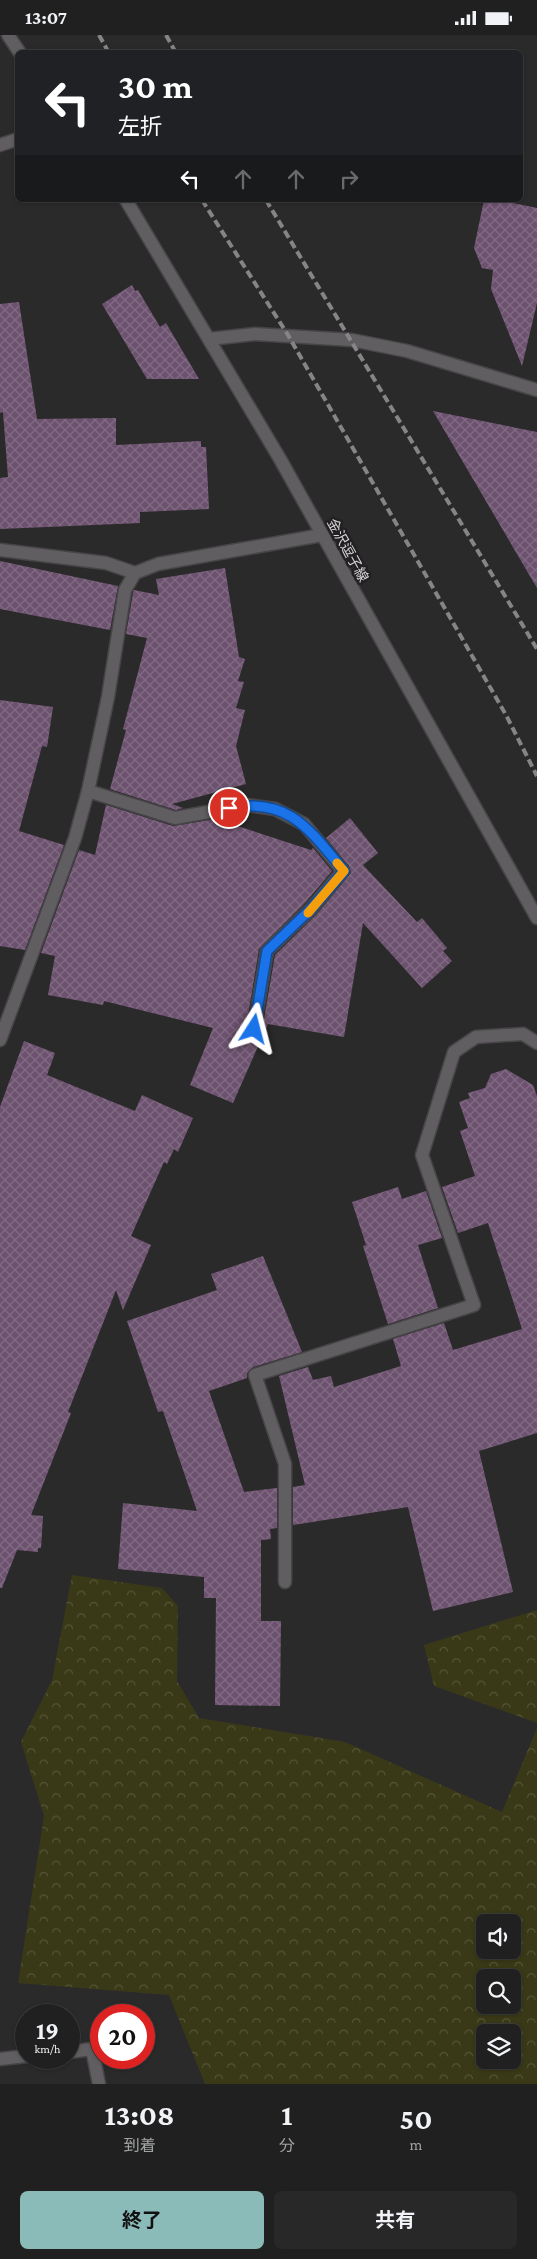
<!DOCTYPE html>
<html lang="ja">
<head>
<meta charset="utf-8">
<style>
  :root { --surface:#202020; --page:#282829; --text:#f1f3f6; --muted:#a2a3a5; --line:#3d3e3e; --accent:#8bbbb9 }
  body { margin:0; font-family:"Crimson Pro","Noto Sans JP",serif; background:var(--page); color:var(--text); height:100vh; display:flex; flex-direction:column; font-size:19px; white-space:nowrap }
  * { box-sizing:border-box; margin:0 }
  p { font-size:16px; color:var(--muted) }
  .icon { flex:none; width:28px; height:28px; fill:none; stroke:currentColor; stroke-width:2; stroke-linecap:round; stroke-linejoin:round }
  .map { position:relative; height:2049px; overflow:hidden }
  .panel { display:flex; flex-direction:column; background:var(--surface); flex:1 }
  .panel>* { flex:none }
  .banner { position:absolute; left:15px; top:15px; width:508px; height:152px; border-radius:8px; box-shadow:0 1px 4px #0004,0 0 0 1px var(--line); background:#202124; color:#fff; overflow:hidden }
  .tools { position:absolute; left:476px; top:1879px; display:grid; gap:10px }
  .tools a { display:grid; place-items:center; width:45px; height:45px; border-radius:8px; background:var(--surface); box-shadow:0 1px 4px #0004,0 0 0 1px var(--line); font-size:25px }
  .speed { position:absolute; left:15px; top:1969px; display:flex; gap:10px; font-size:25px; font-weight:700; text-align:center }
  .speed>* { display:grid; place-content:center; width:65px; height:65px; border-radius:50%; background:var(--surface); box-shadow:0 1px 4px #0004,0 0 0 1px var(--line); line-height:1 }
  .speed small { font-size:12px; font-weight:400 }
  .speed .limit { border:8px solid #d22; background:#fff; color:#111 }
  .pin { position:absolute; display:grid; place-items:center; width:42px; height:42px; color:#fff; margin:-21px; border:2px solid #fff; border-radius:50%; box-shadow:0 1px 5px #0007 }
  .me { position:absolute; width:55px; margin:-28px; rotate:9deg; stroke-linejoin:round; filter:drop-shadow(0 0 4px #0008) }
  .turn { display:flex; align-items:center; gap:18px; height:105px; padding:0 20px; font-size:22px }
  .turn .icon { width:65px; height:65px; stroke-width:2.5 }
  .turn b { display:block; font-size:35px; line-height:42px }
  .lanes { display:flex; align-items:center; height:48px; padding:0 20px; background:#0003; justify-content:center; gap:25px; direction:ltr }
  .lanes .off { opacity:.35 }
  .eta { display:flex; justify-content:space-evenly; align-items:center; height:85px; text-align:center }
  .eta b { font-size:30px; font-weight:700; line-height:35px }
  .cta { display:flex; gap:10px; margin-top:auto; padding:10px 20px }
  .cta a { flex:1; height:58px; border-radius:8px; background:var(--accent); color:#111; font-size:20px; font-weight:700; line-height:58px; text-align:center }
  .cta a+a { background:var(--page); color:var(--text) }
  .status { display:flex; justify-content:space-between; align-items:center; height:35px; padding:0 25px; background:var(--surface); direction:ltr }
  .status svg { height:14px; fill:currentColor }
  .map>svg:first-child { display:block }
</style>
</head>
<body>
<div class="status"><b>13:07</b><svg viewBox="0 0 49 12"><path d="M0 12V9h3v3zM5 12V6h3v6zM10 12V3h3v9zM15 12V0h3v12zM26 1h20v11H26zM47 4h2v5h-2z"/></svg></div>
<div class="map">
<svg width="537" height="2049" viewBox="0 0 537 2049">
  <defs>
    <pattern id="forest-crowns" width="20" height="18" patternUnits="userSpaceOnUse" patternTransform="scale(1.25)"><rect width="20" height="18" fill="#393917"/><path d="M2 6a3 3 0 1 1 6 0M12 15a3 3 0 1 1 6 0" fill="none" stroke="#555538"/></pattern>
    <pattern id="building-cross-hatch" width="8" height="8" patternUnits="userSpaceOnUse" patternTransform="scale(1.25)"><rect width="8" height="8" fill="#6d526f"/><path d="M0 0l8 8M0 8l8-8" fill="none" stroke="#816a83"/></pattern>
  </defs>
  <rect width="100%" height="100%" fill="#2b2a2b"/>
  <path fill="url(#forest-crowns)" fill-rule="evenodd" d="M 72,1540 L 162,1553 L 178,1571 L 177,1646 L 199,1683 L 345,1707 L 502,1777 L 537,1693 L 537,2049 L 205,2049 L 169,1960 L 18,1948 L 44,1781 L 21,1707 L 52,1645 ZM 485,1888 L 512,1888 L 512,1915 L 485,1915 ZM 485,1942 L 512,1942 L 512,1970 L 485,1970 ZM 485,1998 L 512,1998 L 512,2025 L 485,2025 Z
    M 537,1575 L 537,1688 L 434,1651 L 424,1610 Z"/>
  <path fill="url(#building-cross-hatch)" d="M 484,165 L 499,165 L 537,173 L 537,268 L 522,331 L 491,254 L 493,235 L 482,233 L 474,213 Z
    M 132,250 L 135,256 L 138,255 L 160,292 L 166,288 L 199,344 L 147,344 L 102,269 Z
    M 19,267 L 37,384 L 116,383 L 116,410 L 201,406 L 201,412 L 206,412 L 209,474 L 140,477 L 140,488 L 0,494 L 0,443 L 8,442 L 3,377 L 0,378 L 0,269 Z
    M 433,376 L 537,397 L 537,553 Z
    M 0,526 L 118,551 L 110,595 L 0,574 Z
    M 225,533 L 239,622 L 245,624 L 238,646 L 244,647 L 236,673 L 245,675 L 236,711 L 246,749 L 172,769 L 183,773 L 176,775 L 110,754 L 126,695 L 123,694 L 147,603 L 126,599 L 133,558 L 134,555 L 159,560 L 156,544 Z
    M 0,665 L 53,672 L 47,712 L 42,711 L 19,796 L 64,810 L 25,915 L 0,911 Z
    M 106,770 L 173,791 L 216,784 L 311,815 L 313,813 L 332,836 L 305,868 L 259,914 L 246,993 L 247,997 L 252,1002 L 257,1001 L 262,995 L 275,920 L 317,879 L 351,838 L 349,831 L 326,803 L 350,783 L 378,818 L 363,830 L 417,887 L 422,883 L 447,913 L 443,916 L 452,926 L 422,953 L 363,888 L 344,1002 L 268,989 L 233,1068 L 190,1050 L 213,993 L 104,966 L 103,970 L 48,960 L 55,921 L 41,918 L 79,815 L 95,820 Z
    M 24,1006 L 55,1018 L 47,1040 L 135,1076 L 142,1060 L 193,1083 L 178,1117 L 174,1114 L 167,1129 L 164,1127 L 131,1201 L 151,1210 L 123,1275 L 116,1255 L 68,1377 L 71,1378 L 31,1480 L 43,1481 L 41,1513 L 38,1513 L 38,1517 L 17,1515 L 2,1553 L 0,1553 L 0,1072 Z
    M 506,1034 L 533,1050 L 537,1061 L 537,1398 L 479,1416 L 513,1557 L 433,1576 L 408,1472 L 293,1490 L 293,1452 L 305,1450 L 279,1341 L 308,1332 L 313,1345 L 331,1341 L 334,1352 L 401,1331 L 393,1304 L 444,1288 L 453,1315 L 522,1294 L 488,1188 L 458,1198 L 442,1152 L 475,1141 L 460,1096 L 468,1093 L 459,1067 L 470,1063 L 468,1058 L 485,1053 L 491,1039 Z
    M 398,1152 L 402,1164 L 426,1156 L 442,1203 L 418,1210 L 438,1273 L 388,1289 L 363,1211 L 366,1210 L 352,1167 Z
    M 263,1221 L 302,1317 L 253,1332 L 247,1338 L 247,1343 L 209,1356 L 244,1457 L 277,1453 L 277,1493 L 270,1494 L 271,1504 L 261,1505 L 261,1586 L 281,1586 L 280,1671 L 215,1670 L 216,1563 L 204,1563 L 204,1542 L 118,1534 L 123,1468 L 197,1476 L 163,1376 L 158,1377 L 127,1286 L 217,1255 L 211,1239 Z"/>
  <g fill="none" stroke-linecap="round" stroke-linejoin="round">
    <g stroke="#474547" stroke-width="15">
      <path id="lane" d="M 0,515 L 106,528 L 135,538
        M 88,756 L 175,783 L 247,770 L 275,774 L 304,789 L 343,836 L 311,874 L 267,916 L 254,994
        M 69,2017 L 92,2014 L 99,2049
        M 0,2024 L 26,2021"/>
    </g>
    <g stroke="#474547" stroke-width="15">
      <path id="street" d="M 0,110 L 18,104
        M 0,1005 L 75,803 L 88,756 L 108,662 L 125,555 L 135,538 L 158,529 L 322,500
        M 285,1547 L 285,1429 L 255,1340 L 474,1270 L 422,1120 L 454,1017 L 476,1002 L 523,999 L 537,1008"/>
    </g>
    <g stroke="#474547" stroke-width="15">
      <path id="secondary" d="M 8,0 L 20,18
        M 126,165 L 280,424 L 537,883
        M 209,304 L 255,299 L 352,305 L 407,316 L 537,355"/>
    </g>
    <use href="#lane" stroke="#605e60" stroke-width="12"/>
    <use href="#street" stroke="#605e60" stroke-width="12"/>
    <use href="#secondary" stroke="#605e60" stroke-width="12"/>
    <path stroke="#868486" stroke-width="4" stroke-dasharray="8 4" stroke-linecap="butt" d="M 99,0 L 109,18
      M 166,0 L 176,18
      M 202,165 L 288,300 L 506,680 L 537,741
      M 266,165 L 537,614"/>
  </g>
  <g fill="none" stroke-linecap="round" stroke-linejoin="round">
    <g stroke="#114b97" stroke-width="12">
      <path id="route" d="M 229,773 C 289,762 309,794 344,836 L 311,874 L 267,916 L 254,994"/>
    </g>
    <use href="#route" stroke="#1a73e8" stroke-width="9"/>
    <path stroke="#f59e0b" stroke-width="9" d="M 308,878 L 344,836 L 337,828"/>
  </g>
  <g text-anchor="middle" stroke-width="5" stroke-linejoin="round" paint-order="stroke">
    <g font-size="14" fill="#d9d7d9" stroke="#222022">
      <text transform="translate(348 515) rotate(61)" y="5">金沢逗子線</text>
    </g>
  </g>
</svg>
<div class="tools">
<a><svg class="icon" aria-label="sound" viewBox="0 0 24 24"><path d="M4 9h4l5-4v14l-5-4H4zM17 9q2 3 0 6"/></svg></a>
<a><svg class="icon" aria-label="search" viewBox="0 0 24 24"><circle cx="10" cy="10" r="6"/><path d="M15 15l6 6"/></svg></a>
<a><svg class="icon" aria-label="layers" viewBox="0 0 24 24"><path d="M12 4l9 5-9 5-9-5zM3 14l9 5 9-5"/></svg></a>
</div>
<div class="speed"><div>19<small>km/h</small></div><div class="limit">20</div></div>
<div class="pin" style="left:229px;top:773px;background:#d93025"><svg class="icon" aria-label="arrive" viewBox="0 0 24 24"><path d="M6 21V4h12l-3 4 3 4H6"/></svg></div>
<svg class="me" style="left:254px;top:994px" viewBox="-20 -20 40 40"><path d="M0-17L14 15 0 8-14 15z" fill="#1a73e8" stroke="#fff" stroke-width="4"/></svg>
<div class="banner">
<div class="turn"><svg class="icon" aria-label="left" viewBox="0 0 24 24"><path d="M17 20v-9H6M10 6l-5 5 5 5"/></svg><div><b>30 m</b>左折</div></div>
<div class="lanes"><svg class="icon" aria-label="left" viewBox="0 0 24 24"><path d="M17 20v-9H6M10 6l-5 5 5 5"/></svg><svg class="icon off" aria-label="ahead" viewBox="0 0 24 24"><path d="M12 20V5M6 11l6-6 6 6"/></svg><svg class="icon off" aria-label="ahead" viewBox="0 0 24 24"><path d="M12 20V5M6 11l6-6 6 6"/></svg><svg class="icon off" aria-label="right" viewBox="0 0 24 24"><path d="M7 20v-9h11M14 6l5 5-5 5"/></svg></div>
</div>
</div>
<section class="panel">
<div class="eta">
<div><b>13:08</b><p>到着</p></div>
<div><b>1</b><p>分</p></div>
<div><b>50</b><p>m</p></div>
</div>
<div class="cta"><a>終了</a><a>共有</a></div>
</section>
</body>
</html>
